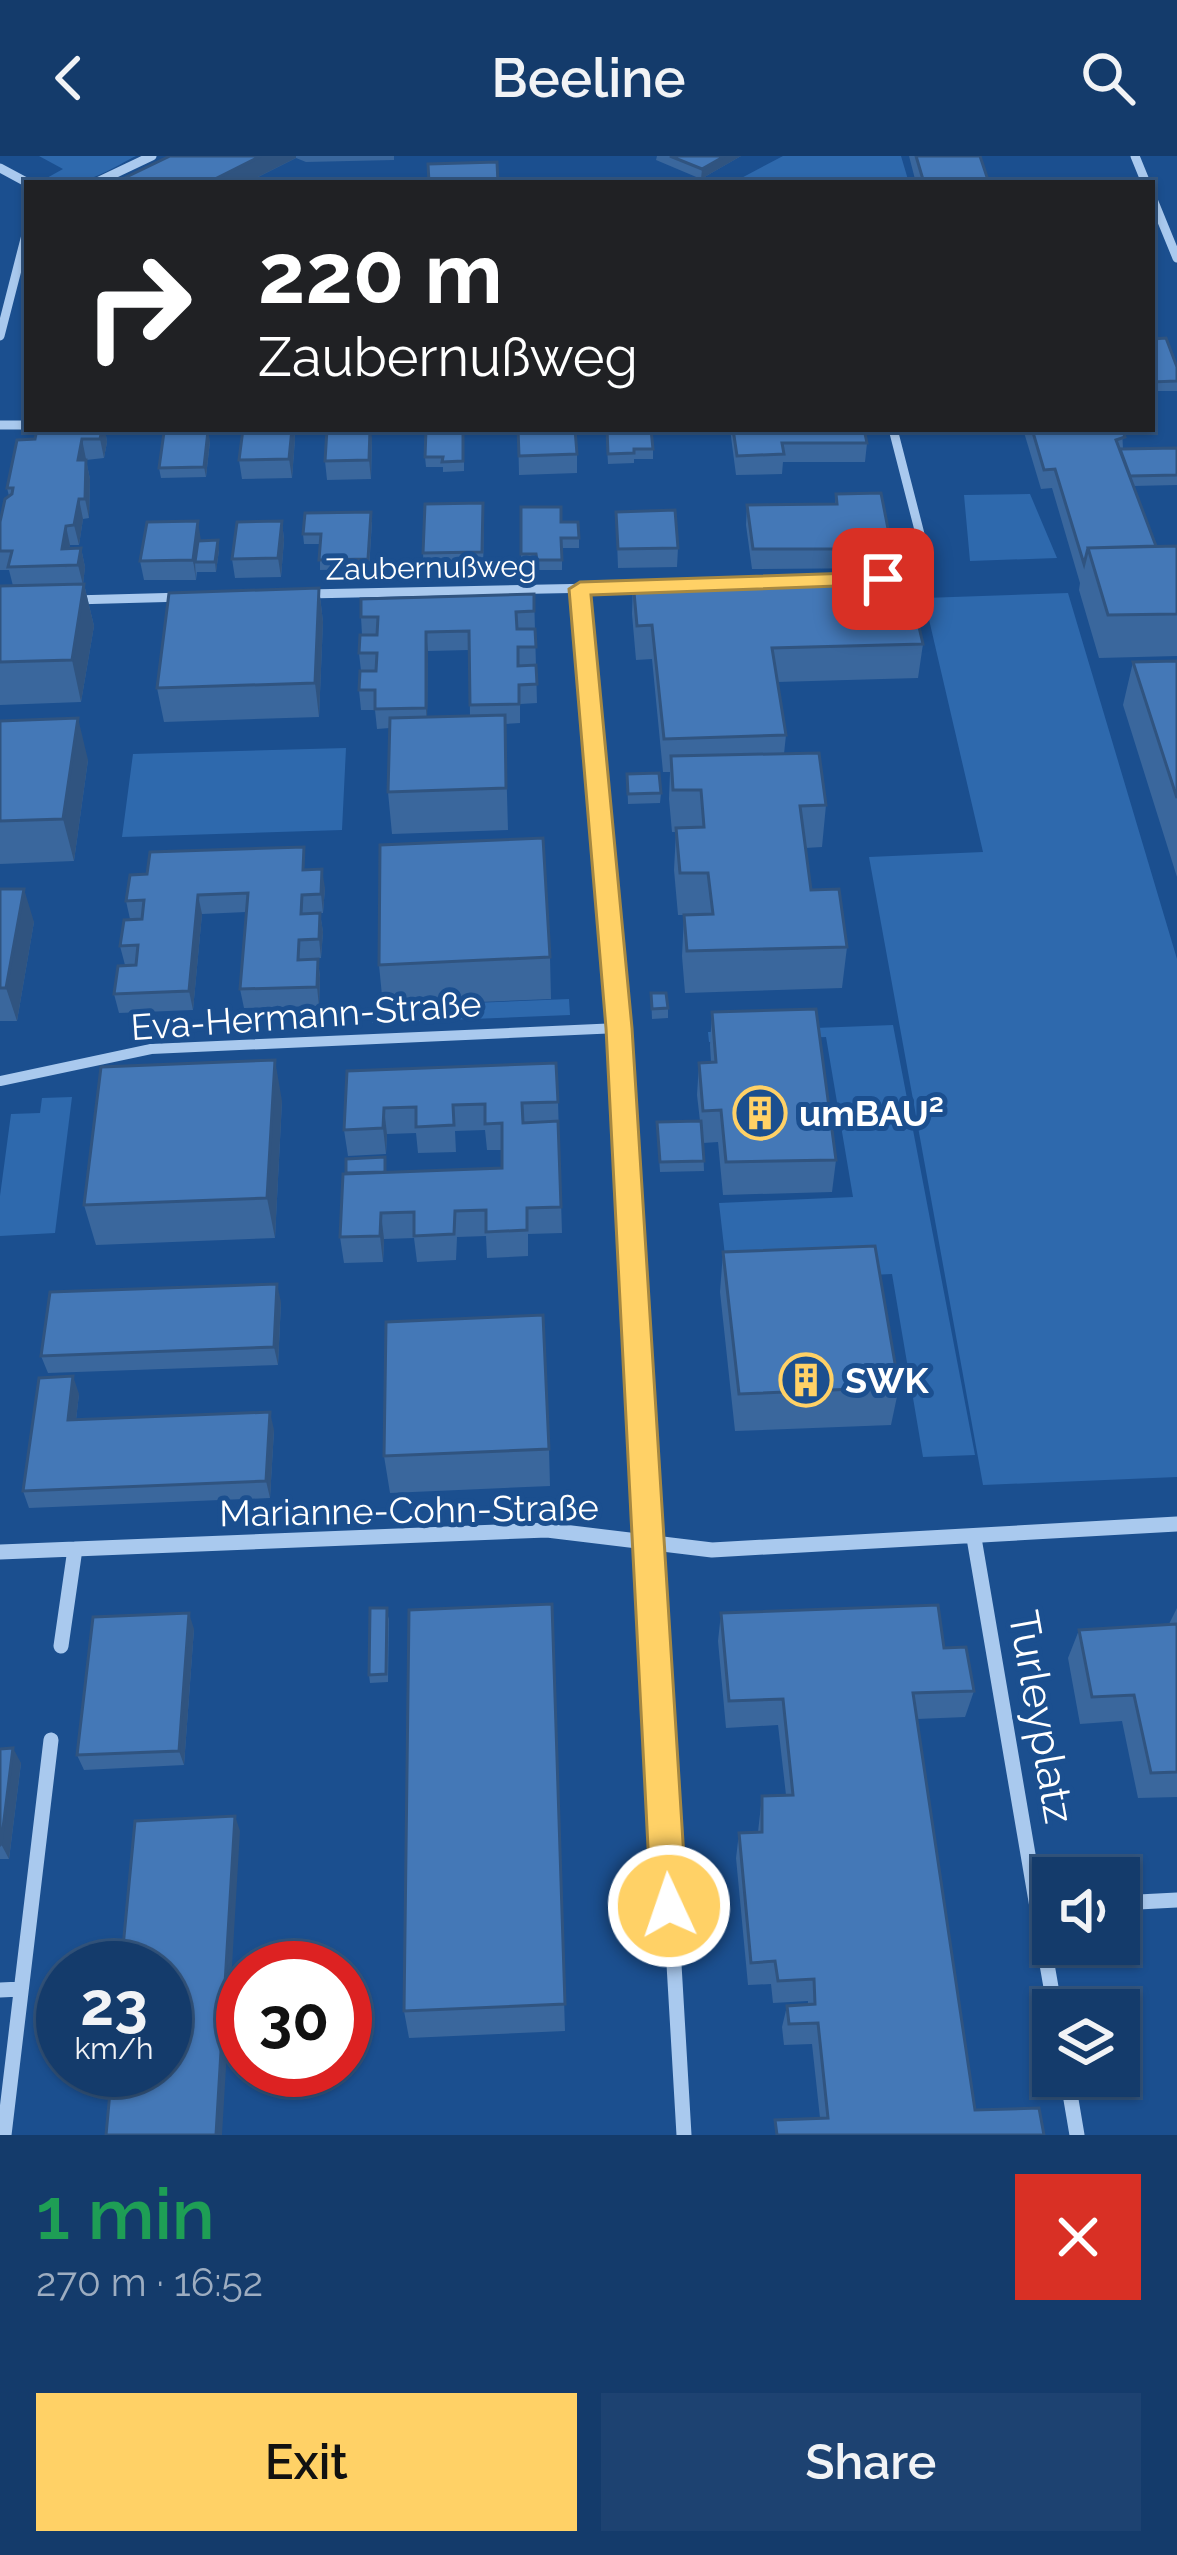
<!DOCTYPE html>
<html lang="en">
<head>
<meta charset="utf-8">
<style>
  :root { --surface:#143b6b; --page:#1d4271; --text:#f1f3f6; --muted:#9dadc1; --line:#33557e; --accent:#ffd166 }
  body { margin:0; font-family:Raleway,sans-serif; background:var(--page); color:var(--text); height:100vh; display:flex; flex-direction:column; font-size:45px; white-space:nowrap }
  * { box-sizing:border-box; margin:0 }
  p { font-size:39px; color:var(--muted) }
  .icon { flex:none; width:66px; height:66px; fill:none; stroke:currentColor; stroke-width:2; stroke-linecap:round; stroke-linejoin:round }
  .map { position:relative; height:1979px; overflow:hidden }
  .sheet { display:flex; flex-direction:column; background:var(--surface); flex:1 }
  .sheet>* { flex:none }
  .hud { position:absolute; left:24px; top:24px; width:1131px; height:252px; border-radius:0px; box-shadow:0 3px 9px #0004,0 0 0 3px var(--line); background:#202124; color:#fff; overflow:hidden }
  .controls { position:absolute; left:1032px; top:1701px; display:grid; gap:24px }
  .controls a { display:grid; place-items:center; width:108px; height:108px; border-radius:0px; background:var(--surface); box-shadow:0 3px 9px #0004,0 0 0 3px var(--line); font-size:60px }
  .speed { position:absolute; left:36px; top:1785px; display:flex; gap:24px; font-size:60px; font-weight:700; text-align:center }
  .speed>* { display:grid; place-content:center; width:156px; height:156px; border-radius:50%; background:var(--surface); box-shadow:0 3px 9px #0004,0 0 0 3px var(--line); line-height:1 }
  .speed small { font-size:30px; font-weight:400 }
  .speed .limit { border:18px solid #d22; background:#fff; color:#111 }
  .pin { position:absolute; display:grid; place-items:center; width:102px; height:102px; color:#fff; margin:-51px; border-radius:24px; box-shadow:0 6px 18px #0006 }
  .me { position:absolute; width:132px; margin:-66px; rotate:357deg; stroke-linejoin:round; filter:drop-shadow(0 0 9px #0008) }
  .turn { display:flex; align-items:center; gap:42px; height:252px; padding:0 36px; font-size:54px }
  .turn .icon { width:156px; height:156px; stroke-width:2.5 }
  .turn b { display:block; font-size:84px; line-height:102px }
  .round { display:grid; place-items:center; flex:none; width:126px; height:126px; border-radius:0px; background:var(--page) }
  .summary { display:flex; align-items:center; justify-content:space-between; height:204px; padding:0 36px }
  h1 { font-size:72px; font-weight:600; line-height:90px; color:#1e9e55 }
  .action { display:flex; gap:24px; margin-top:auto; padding:24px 36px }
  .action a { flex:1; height:138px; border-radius:0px; background:var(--accent); color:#111; font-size:48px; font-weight:600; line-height:138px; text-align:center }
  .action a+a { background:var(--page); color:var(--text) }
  header { display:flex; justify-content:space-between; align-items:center; height:156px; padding:0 36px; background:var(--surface); font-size:54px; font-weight:600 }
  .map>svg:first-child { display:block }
</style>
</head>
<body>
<header><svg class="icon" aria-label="back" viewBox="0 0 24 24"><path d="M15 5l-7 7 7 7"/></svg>Beeline<svg class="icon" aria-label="search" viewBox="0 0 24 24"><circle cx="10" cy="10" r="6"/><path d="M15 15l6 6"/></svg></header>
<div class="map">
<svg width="1177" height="1979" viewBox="0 0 1177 1979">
  <rect width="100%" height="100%" fill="#1b4f8f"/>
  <path fill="#2e69ad" d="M 39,0 L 136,0 C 108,14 76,37 45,23 L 63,13 Z
    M 783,0 L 901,0 L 909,27 L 732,27 Z
    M 1030,338 L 1057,402 L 970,405 L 964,339 Z
    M 1068,437 L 1177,803 L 1177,1321 L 983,1329 L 869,701 L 983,696 L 924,442 Z
    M 346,592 L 342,674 L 122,681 L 133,598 Z
    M 569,843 L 570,859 L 372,867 L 372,851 Z
    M 893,869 L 975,1299 L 923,1301 L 892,1118 L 728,1126 L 719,1047 L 853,1041 L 826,881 L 709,886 L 708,876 Z
    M 72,941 L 55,1077 L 0,1080 L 0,1040 L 11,958 L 40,957 L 42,942 Z"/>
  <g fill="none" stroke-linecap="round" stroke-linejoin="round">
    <path stroke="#a9c9ee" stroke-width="9" d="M 1135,0 L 1146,27
      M 0,12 L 28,27
      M 95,27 L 152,0
      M 1152,41 L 1177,102
      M 0,180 L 27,75
      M 0,269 L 27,269
      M 893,273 L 920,378 L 926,422 L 895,423
      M 580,433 L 586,500
      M 307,438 L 647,431
      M 73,444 L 185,441"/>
    <path stroke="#a9c9ee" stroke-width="10" d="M 586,497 L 619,872 L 635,1145
      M 0,925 L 151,893 L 619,872"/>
    <path stroke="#a9c9ee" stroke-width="15" d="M 635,1142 L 684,1979
      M 974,1382 L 1037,1751
      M 0,1396 L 547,1374 L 712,1394 L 1177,1368
      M 61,1490 L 75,1393
      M 1119,1747 L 1177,1744
      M 1053,1751 L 1037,1751 L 1055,1854
      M 0,1834 L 21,1833
      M 1067,1920 L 1077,1979
      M 4,1979 L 51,1584"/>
  </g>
  <path fill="#3a679d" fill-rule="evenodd" d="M 170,0 L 394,0 L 394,4 L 306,6 L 296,2 L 246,27 L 114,27 Z
    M 657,0 L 741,0 L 701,23 L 656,4 Z
    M 909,0 L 980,0 L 989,27 L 916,27 Z
    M 1152,183 L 1177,225 L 1177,235 L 1152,235 Z
    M 105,273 L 107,286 L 104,302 L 86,304 L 90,323 L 89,362 L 83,363 L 79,389 L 70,389 L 69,392 L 81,392 L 85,411 L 83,428 L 84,428 L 94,470 L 81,546 L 0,549 L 0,430 L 13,430 L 9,414 L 0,414 L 0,366 L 9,340 L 7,332 L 35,283 Z
    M 243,273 L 294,273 L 295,283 L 292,322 L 242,323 L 239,304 Z
    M 464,273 L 464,315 L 443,316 L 443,311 L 426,311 L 425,301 Z
    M 518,273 L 577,298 L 577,317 L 519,319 Z
    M 606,273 L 653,293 L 653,303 L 634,303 L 634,307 L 608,308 Z
    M 730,273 L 864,273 L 867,287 L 865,306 L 783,306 L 782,318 L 736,319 Z
    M 1023,273 L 1122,273 L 1123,293 L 1177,292 L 1177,329 L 1133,330 L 1156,390 L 1177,390 L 1177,500 L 1099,502 L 1079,434 L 1080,427 L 1052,332 L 1041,333 Z
    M 372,281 L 371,323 L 327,324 L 325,305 Z
    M 210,285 L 206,321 L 161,322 L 159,312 Z
    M 836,338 L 892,393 L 890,412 L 752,413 L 746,369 L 747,349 L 835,348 Z
    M 521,351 L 561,366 L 579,382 L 579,392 L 562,392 L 562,414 L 537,414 L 537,408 L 521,408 Z
    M 616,356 L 678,392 L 677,411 L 618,412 Z
    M 282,365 L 284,384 L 281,421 L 235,422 L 232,403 Z
    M 372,366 L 369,413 L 320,414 L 320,388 L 304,388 L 303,378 Z
    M 484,366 L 483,415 L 424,416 L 423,397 Z
    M 219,394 L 216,416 L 197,416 L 196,424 L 144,424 L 140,405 Z
    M 633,425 L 923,488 L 918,522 L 777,526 L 786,579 L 784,598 L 826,649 L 822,691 L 805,692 L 811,734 L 847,791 L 842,832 L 685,837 L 682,800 L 684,759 L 678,759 L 674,714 L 676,676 L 672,676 L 669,643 L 670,616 L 663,616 L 652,503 L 636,504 L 632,458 Z
    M 319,432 L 323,466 L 319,561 L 164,566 L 157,532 Z
    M 534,438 L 537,547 L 520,548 L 520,567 L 505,568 L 508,674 L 392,678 L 388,636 L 390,572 L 377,573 L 375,554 L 361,554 L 359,534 L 361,515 L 359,497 L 362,479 L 361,461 ZM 469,494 L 470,560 L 427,561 L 428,495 Z
    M 1177,505 L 1177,721 L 1123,549 L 1133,506 Z
    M 0,565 L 88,604 L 74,705 L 0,708 Z
    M 627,618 L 661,637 L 660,647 L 628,648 Z
    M 307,714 L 325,732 L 323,757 L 320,757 L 323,776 L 321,802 L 301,804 L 318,803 L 320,822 L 319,850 L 244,852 L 240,833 L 246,756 L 202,758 L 193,854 L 119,857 L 114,838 L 125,809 L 120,790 L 130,763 L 126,745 Z
    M 0,733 L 34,766 L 17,865 L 0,865 Z
    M 550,801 L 551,843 L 383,850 L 379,809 Z
    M 651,837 L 668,852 L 668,862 L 652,863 Z
    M 712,856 L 836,1004 L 832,1036 L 723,1039 L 718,986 L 703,987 L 704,1015 L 660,1016 L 657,966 L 700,965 L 697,939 L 699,907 L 711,906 L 710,889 Z
    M 347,915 L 558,946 L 562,1077 L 528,1078 L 528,1100 L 487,1102 L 486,1080 L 457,1081 L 456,1104 L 417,1106 L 414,1082 L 384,1083 L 383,1106 L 344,1107 L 340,1081 L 386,1016 L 502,1012 L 502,994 L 487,994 L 485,974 L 455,975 L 456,996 L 418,997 L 416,977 L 387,978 L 386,998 L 348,1000 L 344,974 Z
    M 282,945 L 275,1082 L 96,1089 L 84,1049 Z
    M 723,1096 L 899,1231 L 891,1269 L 735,1275 L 720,1136 Z
    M 281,1146 L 278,1209 L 48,1217 L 41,1200 Z
    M 79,1238 L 76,1264 L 274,1274 L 270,1342 L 29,1352 L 23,1335 Z
    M 549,1293 L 550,1330 L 390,1337 L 384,1300 Z
    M 552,1448 L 565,1875 L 409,1882 L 404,1855 Z
    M 1177,1452 L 1177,1641 L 1138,1642 L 1122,1565 L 1080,1568 L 1068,1502 L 1079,1474 L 1169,1468 Z
    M 721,1457 L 944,1492 L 974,1535 L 965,1561 L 917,1563 L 975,1954 L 820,1962 L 812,1888 L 784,1889 L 782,1871 L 787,1850 L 808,1849 L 808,1845 L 773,1847 L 771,1828 L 748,1829 L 736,1702 L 739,1677 L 758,1676 L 762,1640 L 786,1639 L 778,1569 L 726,1572 L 718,1485 Z
    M 389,1460 L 388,1526 L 370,1527 L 369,1519 Z
    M 194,1473 L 184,1609 L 84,1614 L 77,1599 Z
    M 0,1593 L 21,1607 L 9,1703 L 0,1703 Z"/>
  <path fill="#305480" d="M 261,0 L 296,0 L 296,2 L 246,27 L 207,27 Z
    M 725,0 L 741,0 L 701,23 L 702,13 Z
    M 102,273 L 105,273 L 107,286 L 104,302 L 100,283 Z
    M 292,273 L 294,273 L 295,283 L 292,322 L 289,303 Z
    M 370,273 L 372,281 L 371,323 L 369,304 Z
    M 208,275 L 210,285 L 206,321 L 204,311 Z
    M 82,283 L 86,303 L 82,323 L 78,304 Z
    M 86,304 L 90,323 L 89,362 L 85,343 Z
    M 79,343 L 83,363 L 79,389 L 74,369 Z
    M 198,365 L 201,385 L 195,406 L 196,424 L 193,404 Z
    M 282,365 L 284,384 L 281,421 L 278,402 Z
    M 66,370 L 70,389 L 66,412 L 62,393 Z
    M 218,384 L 219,394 L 216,416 L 215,406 Z
    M 81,392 L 85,411 L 83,429 L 78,409 Z
    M 84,428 L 94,470 L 81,546 L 72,504 Z
    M 319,432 L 323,466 L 319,561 L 315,527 Z
    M 426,476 L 428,495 L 427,571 L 426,552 Z
    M 78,562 L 88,604 L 74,705 L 63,663 Z
    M 322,713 L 325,732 L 323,757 L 321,738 Z
    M 24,733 L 34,766 L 17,865 L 6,832 Z
    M 198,739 L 202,758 L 193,854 L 189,835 Z
    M 320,757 L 323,776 L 321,802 L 319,783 Z
    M 318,803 L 320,822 L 319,850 L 317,831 Z
    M 275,904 L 282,945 L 275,1082 L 267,1042 Z
    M 384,952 L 387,978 L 386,998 L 383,972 Z
    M 381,1057 L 384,1083 L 383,1106 L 380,1080 Z
    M 277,1128 L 281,1146 L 278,1209 L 274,1191 Z
    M 73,1220 L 79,1238 L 74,1281 L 68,1264 Z
    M 270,1256 L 274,1274 L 270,1342 L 266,1325 Z
    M 189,1457 L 194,1473 L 184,1609 L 179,1595 Z
    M 13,1592 L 21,1607 L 9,1703 L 1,1688 Z
    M 235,1660 L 240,1675 L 222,1979 L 216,1979 Z"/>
  <path fill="#4478b7" stroke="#305480" stroke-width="3" d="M 170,0 L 261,0 L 207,27 L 114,27 Z
    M 670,0 L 725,0 L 702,13 Z
    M 916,0 L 980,0 L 989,27 L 924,27 Z
    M 497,6 L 498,27 L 429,27 L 428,8 Z
    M 1166,182 L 1177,211 L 1177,225 L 1152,226 L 1152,183 Z
    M 37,273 L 102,273 L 100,283 L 82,283 L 78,304 L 86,304 L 85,343 L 79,343 L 74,369 L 66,370 L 62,393 L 81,392 L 78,409 L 8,411 L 12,395 L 0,395 L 0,366 L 5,343 L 12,338 L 13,332 L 7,332 L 17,284 L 35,283 Z
    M 243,273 L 292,273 L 289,303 L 239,304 Z
    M 327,273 L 370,273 L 369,304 L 325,305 Z
    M 426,273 L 463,273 L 463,305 L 442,306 L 443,301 L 425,301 Z
    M 518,273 L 575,273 L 577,298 L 519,300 Z
    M 607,273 L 651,273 L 653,293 L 634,293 L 634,297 L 608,298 Z
    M 733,273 L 864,273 L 867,287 L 782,287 L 784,298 L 737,300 Z
    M 1032,273 L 1122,273 L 1125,281 L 1116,284 L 1156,390 L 1088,392 L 1084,408 L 1055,313 L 1044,314 Z
    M 208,275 L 204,311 L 159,312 L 164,276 Z
    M 1177,292 L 1177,319 L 1130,320 L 1120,293 Z
    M 881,337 L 892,393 L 753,393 L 747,349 L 837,348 L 836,338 Z
    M 483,347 L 482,396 L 423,397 L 425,348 Z
    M 521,351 L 561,351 L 561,366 L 578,366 L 579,382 L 561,382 L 562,404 L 537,404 L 536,398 L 521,398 Z
    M 675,354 L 678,392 L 618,393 L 616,356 Z
    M 371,356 L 368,403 L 319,404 L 321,378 L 303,378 L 305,357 Z
    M 198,365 L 193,404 L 140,405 L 147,366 Z
    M 282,365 L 278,402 L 232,403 L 237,366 Z
    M 218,384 L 215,406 L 195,406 L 198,385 Z
    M 1177,390 L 1177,458 L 1108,459 L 1088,392 Z
    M 907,420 L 923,488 L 772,492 L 786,579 L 664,583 L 652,469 L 637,470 L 633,425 Z
    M 84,428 L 72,504 L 0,506 L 0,430 Z
    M 319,432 L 315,527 L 157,532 L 169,437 Z
    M 534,438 L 534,455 L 516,456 L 517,473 L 535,473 L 536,491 L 518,491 L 518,510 L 536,509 L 537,528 L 519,529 L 519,548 L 470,549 L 469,475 L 426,476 L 426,552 L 375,553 L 375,534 L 359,534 L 360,515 L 376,515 L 377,497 L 359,497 L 360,479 L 377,479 L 378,461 L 361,461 L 361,443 Z
    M 1177,505 L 1177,642 L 1133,506 Z
    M 505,559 L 506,632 L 388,636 L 390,562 Z
    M 78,562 L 63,663 L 0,665 L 0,565 Z
    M 819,597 L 826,649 L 800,650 L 811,734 L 839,733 L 847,791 L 687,795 L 684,759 L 713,758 L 708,717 L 680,717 L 676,672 L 704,671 L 701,634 L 673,634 L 671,600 Z
    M 659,617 L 661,637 L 628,638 L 627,618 Z
    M 543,682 L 550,801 L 379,809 L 380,689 Z
    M 304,691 L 303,714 L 322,713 L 321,738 L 302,739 L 301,758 L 320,757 L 319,783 L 299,784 L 298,804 L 318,803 L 317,831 L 240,833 L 248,737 L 198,739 L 189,835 L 114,838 L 118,810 L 136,809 L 138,789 L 120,790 L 124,764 L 142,763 L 144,744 L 126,745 L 130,719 L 147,718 L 150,696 Z
    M 0,733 L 24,733 L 6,832 L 0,832 Z
    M 651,837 L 666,837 L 668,852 L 652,853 Z
    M 816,853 L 836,1004 L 726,1006 L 721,954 L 703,955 L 699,907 L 716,906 L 712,856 Z
    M 275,904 L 267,1042 L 84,1049 L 101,911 Z
    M 556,907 L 558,946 L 522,947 L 523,967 L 558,965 L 561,1051 L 527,1052 L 527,1074 L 486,1076 L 486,1054 L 455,1055 L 454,1078 L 414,1080 L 414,1056 L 381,1057 L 380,1080 L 340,1081 L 343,1018 L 502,1012 L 502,967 L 485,968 L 485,948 L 453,949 L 454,969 L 416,971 L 416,951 L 384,952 L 383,972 L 344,974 L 347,915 Z
    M 701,965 L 704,1005 L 660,1006 L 657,966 Z
    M 385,1001 L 385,1016 L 346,1017 L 346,1003 Z
    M 875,1090 L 899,1231 L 739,1238 L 723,1096 Z
    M 277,1128 L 274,1191 L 41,1200 L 50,1136 Z
    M 543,1159 L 549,1293 L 384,1300 L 386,1166 Z
    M 73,1220 L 68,1264 L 270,1256 L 266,1325 L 23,1335 L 39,1222 Z
    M 552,1448 L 565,1848 L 404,1855 L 409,1454 Z
    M 938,1449 L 944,1492 L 966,1491 L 974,1535 L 913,1537 L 975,1954 L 1039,1952 L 1044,1979 L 777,1979 L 775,1964 L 828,1962 L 818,1867 L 789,1868 L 787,1850 L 815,1848 L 814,1823 L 778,1825 L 775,1805 L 751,1807 L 739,1677 L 762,1676 L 762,1640 L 793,1639 L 783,1543 L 729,1545 L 721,1457 Z
    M 370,1452 L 387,1452 L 386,1518 L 369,1519 Z
    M 189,1457 L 179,1595 L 77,1599 L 93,1461 Z
    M 1177,1468 L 1177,1616 L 1151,1617 L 1134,1539 L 1092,1541 L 1079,1474 Z
    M 13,1592 L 1,1688 L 0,1689 L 0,1593 Z
    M 235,1660 L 216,1979 L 106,1979 L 112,1914 L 165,1914 L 165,1812 L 121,1812 L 135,1665 Z"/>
  <path fill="#ffd166" stroke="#a68842" stroke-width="3" d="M 883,416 L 891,418 L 891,428 L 591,439 L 632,872 L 687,1750 L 681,1762 L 669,1767 L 657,1762 L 651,1750 L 606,872 L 569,433 L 580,426 Z"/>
  <defs>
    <g id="building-ring" transform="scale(2.7)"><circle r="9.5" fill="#1b4f8f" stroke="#ffd166" stroke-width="1.5"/><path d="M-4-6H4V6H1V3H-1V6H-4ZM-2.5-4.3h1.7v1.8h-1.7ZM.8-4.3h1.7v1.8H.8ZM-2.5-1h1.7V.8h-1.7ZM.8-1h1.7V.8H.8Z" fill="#ffd166"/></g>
  </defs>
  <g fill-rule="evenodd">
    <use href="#building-ring" x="760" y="957"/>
    <use href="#building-ring" x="806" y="1224"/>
  </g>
  <g text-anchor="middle" stroke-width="10" stroke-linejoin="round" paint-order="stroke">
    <g font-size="30" fill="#fff" stroke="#1b4f8f">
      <text transform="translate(431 412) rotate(-1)" y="10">Zaubernußweg</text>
    </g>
    <g font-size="36" fill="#fff" stroke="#1b4f8f">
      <text transform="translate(306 859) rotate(-4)" y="13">Eva-Hermann-Straße</text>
      <text transform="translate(409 1354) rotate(-1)" y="13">Marianne-Cohn-Straße</text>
    </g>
    <g font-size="36" font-weight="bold" fill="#fff" stroke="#1b4f8f" text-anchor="start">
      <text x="799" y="970">umBAU²</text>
      <text x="845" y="1237">SWK</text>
    </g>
    <g font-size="42" fill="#fff" stroke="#1b4f8f">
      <text transform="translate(1042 1561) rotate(80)" y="15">Turleyplatz</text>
    </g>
  </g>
</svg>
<div class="controls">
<a><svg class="icon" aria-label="sound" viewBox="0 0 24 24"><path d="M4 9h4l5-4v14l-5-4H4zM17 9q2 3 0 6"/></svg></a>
<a><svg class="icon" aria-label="layers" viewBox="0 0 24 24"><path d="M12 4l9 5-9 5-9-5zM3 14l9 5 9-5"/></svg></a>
</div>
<div class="speed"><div>23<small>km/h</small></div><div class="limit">30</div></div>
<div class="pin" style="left:883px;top:423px;background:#d93025"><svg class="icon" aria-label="arrive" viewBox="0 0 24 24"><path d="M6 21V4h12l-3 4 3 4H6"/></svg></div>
<svg class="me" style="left:669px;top:1750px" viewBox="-20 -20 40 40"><circle r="17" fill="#ffd166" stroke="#fff" stroke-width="3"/><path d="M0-11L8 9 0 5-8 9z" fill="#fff"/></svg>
<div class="hud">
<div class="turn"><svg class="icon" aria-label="right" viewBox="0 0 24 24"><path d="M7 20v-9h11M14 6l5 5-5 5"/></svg><div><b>220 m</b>Zaubernußweg</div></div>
</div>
</div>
<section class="sheet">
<div class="summary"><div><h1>1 min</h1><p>270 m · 16:52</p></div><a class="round" style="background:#d93025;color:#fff"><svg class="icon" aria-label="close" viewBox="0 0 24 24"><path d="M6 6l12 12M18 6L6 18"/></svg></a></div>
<div class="action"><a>Exit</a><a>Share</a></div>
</section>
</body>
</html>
